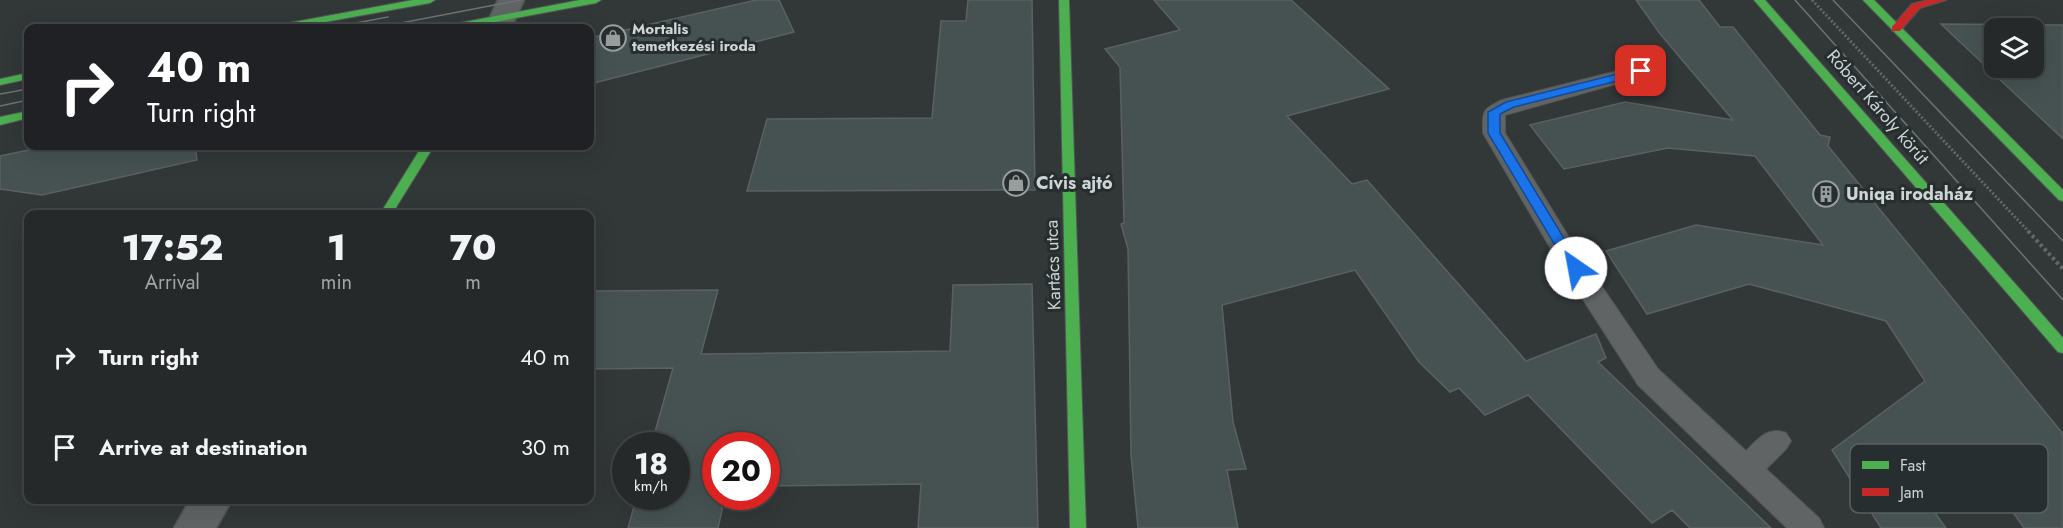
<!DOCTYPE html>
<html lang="en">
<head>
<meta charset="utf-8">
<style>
  :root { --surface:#262929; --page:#323535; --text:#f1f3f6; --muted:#a4a6a8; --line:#424546 }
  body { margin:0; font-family:Jost,sans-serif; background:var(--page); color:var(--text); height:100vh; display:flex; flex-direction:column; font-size:22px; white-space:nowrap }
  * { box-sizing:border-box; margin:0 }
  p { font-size:20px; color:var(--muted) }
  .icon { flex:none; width:33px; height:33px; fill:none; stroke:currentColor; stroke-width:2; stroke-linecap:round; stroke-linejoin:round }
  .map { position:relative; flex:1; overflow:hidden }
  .panel { position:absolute; left:24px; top:210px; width:570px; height:294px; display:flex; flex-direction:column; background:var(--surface); border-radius:12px; box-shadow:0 6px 24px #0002,0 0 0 2px var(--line) }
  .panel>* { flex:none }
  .banner { position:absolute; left:24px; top:24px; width:570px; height:126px; border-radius:12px; box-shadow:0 6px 24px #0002,0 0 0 2px var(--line); background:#202124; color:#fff; overflow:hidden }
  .controls { position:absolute; left:1984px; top:18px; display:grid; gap:12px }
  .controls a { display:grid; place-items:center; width:60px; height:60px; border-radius:12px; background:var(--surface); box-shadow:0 6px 24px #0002,0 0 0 2px var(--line); font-size:30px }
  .speed { position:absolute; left:612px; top:432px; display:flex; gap:12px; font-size:30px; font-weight:700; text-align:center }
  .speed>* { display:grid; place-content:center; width:78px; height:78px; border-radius:50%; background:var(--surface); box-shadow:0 6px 24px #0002,0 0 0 2px var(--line); line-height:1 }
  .speed small { font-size:15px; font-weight:400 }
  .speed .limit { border:9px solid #d22; background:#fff; color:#111 }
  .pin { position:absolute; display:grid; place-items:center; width:51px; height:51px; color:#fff; margin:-26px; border-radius:12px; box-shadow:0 3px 9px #0006 }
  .me { position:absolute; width:66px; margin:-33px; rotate:327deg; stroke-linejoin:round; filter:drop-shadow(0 0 4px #0008) }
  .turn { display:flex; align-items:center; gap:21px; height:126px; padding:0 24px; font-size:27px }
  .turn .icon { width:78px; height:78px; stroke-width:2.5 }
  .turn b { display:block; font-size:42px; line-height:51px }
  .eta { display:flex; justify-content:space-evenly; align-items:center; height:102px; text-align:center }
  .eta b { font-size:36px; font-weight:800; line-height:42px }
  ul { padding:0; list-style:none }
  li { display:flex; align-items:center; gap:18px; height:90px; padding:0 24px }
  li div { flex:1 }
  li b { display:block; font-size:22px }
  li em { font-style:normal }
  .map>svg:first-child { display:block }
</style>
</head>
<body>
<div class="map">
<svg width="2063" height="528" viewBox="0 0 2063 528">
  <rect width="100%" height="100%" fill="#323737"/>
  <path fill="#465252" stroke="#5c6060" stroke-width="1.5" fill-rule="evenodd" d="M 756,0 L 779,0 L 794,32 L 590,84 L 590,38 Z
    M 968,0 L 1032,0 L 1035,190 L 747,191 L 767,119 L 932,118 L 941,21 L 966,21 Z
    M 1154,0 L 1291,0 L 1389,89 L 1287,116 L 1352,184 L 1367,180 L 1526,361 L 1596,334 L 1606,358 L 1598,362 L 1771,528 L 1690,528 L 1672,510 L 1652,523 L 1528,395 L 1485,415 L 1459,388 L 1450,392 L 1419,362 L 1355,270 L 1222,305 L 1233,422 L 1246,469 L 1227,470 L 1238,528 L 1138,528 L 1131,455 L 1128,249 L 1121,224 L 1124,223 L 1120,67 L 1105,49 L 1180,30 Z
    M 1636,0 L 1699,0 L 1720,27 L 1733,27 L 1820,135 L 1830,137 L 1828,146 L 2063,434 L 2063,528 L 2024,528 L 1969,449 L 1918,490 L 1946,528 L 1881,528 L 1832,450 L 1925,381 L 1886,321 L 1749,284 L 1647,314 L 1606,251 L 1696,225 L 1823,245 L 1755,156 L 1668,148 L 1564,169 L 1530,125 L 1625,102 L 1733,120 L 1661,35 Z
    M 1941,24 L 2063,25 L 2063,139 ZM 1995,28 L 2034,28 L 2034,68 L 1995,68 Z
    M 47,146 L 195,146 L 197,160 L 42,195 L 0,189 L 0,156 Z
    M 1032,284 L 1038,528 L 918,528 L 921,484 L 766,486 L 766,446 L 716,446 L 716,496 L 725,496 L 718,528 L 628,528 L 637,496 L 676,496 L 676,446 L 651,446 L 673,368 L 590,369 L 590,291 L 718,290 L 701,354 L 950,351 L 953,285 Z"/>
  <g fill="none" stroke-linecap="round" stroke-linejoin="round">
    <g stroke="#515555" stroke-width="2">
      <path id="lane" d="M 1641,65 L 1648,67 L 1652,71 L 1648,75 L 1505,115 L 1505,133 L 1573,244 L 1658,369 L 1746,451 C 1759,438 1768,426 1786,433 L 1791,441 L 1786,449 L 1766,469 L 1819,518 L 1824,528 L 1787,528 L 1638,385 L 1555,256 L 1483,133 C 1483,111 1481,110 1502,100 Z"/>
    </g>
    <g stroke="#515555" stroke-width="3">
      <path id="street" d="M 498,0 L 524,0 L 511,28 L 485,28 Z
        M 190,500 L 232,500 L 216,528 L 174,528 Z"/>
    </g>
    <g stroke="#515555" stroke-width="2">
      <path id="fast" d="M 413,0 L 435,0 L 430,3 L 292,28 L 273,28 L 278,25 Z
        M 580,0 L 601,0 L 596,3 L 463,28 L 444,28 L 449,25 Z
        M 1059,0 L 1069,0 L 1086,528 L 1070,528 Z
        M 1754,0 L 1765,0 L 2063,338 L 2063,353 L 2058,352 Z
        M 1863,0 L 1874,0 L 2063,190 L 2063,201 L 2059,200 Z
        M 28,73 L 28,79 L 0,85 L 0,79 Z
        M 28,111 L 28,118 L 0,125 L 0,117 Z
        M 422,146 L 434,146 L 392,214 L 380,214 Z"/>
    </g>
    <g stroke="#515555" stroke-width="2">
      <path id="jam" d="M 1928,0 L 1946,0 L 1920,8 L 1900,31 L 1892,31 L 1892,27 L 1912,4 Z"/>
    </g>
    <path stroke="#656869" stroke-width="3" stroke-dasharray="2 2" stroke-linecap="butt" d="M 1812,0 L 2029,232"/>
    <path stroke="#656869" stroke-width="4" stroke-dasharray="3 3" stroke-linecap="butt" d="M 2028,231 L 2063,269"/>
    <use href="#lane" fill="#616465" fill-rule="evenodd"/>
    <use href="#street" fill="#616465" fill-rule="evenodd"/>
    <use href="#fast" fill="#4caf50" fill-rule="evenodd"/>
    <use href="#jam" fill="#c62828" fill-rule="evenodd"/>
    <path stroke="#6e7272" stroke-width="1.5" d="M 1795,0 L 2063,300
      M 1833,0 L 2063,241
      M 329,28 L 388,17
      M 375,28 L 521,0
      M 0,94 L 28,89
      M 0,106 L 28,100"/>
  </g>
  <path fill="#1a73e8" stroke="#114b97" stroke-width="1.5" d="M 1641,68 L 1647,71 L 1645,74 L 1514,107 L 1500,114 L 1500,133 L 1582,268 L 1576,273 L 1571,272 L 1488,133 L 1488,112 L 1506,102 Z"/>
  <defs>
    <g id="shop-ring" transform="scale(1.35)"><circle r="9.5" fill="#262e2f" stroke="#989d9d" stroke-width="1.5"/><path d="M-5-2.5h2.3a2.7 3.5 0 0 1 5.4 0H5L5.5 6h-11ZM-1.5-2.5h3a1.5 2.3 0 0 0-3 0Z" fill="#989d9d"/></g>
    <g id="building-ring" transform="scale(1.35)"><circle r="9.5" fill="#262e2f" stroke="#989d9d" stroke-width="1.5"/><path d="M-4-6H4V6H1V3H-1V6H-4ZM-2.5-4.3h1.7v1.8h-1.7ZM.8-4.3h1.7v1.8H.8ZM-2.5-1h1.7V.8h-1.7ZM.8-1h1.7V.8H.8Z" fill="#989d9d"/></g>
  </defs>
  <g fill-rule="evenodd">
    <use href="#shop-ring" x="613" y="38"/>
    <use href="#shop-ring" x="1016" y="183"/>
    <use href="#building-ring" x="1826" y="194"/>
  </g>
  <g text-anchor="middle" stroke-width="6" stroke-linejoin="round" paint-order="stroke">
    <g font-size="15" font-weight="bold" fill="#cfd4d4" stroke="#262e2f" text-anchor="start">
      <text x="632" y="34">Mortalis<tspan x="632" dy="17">temetkezési iroda</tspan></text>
    </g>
    <g font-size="18" fill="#cfd4d4" stroke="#262e2f">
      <text transform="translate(1878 107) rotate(49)" y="6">Róbert Károly körút</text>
      <text transform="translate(1053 265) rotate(-92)" y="6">Kartács utca</text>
    </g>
    <g font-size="18" font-weight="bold" fill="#cfd4d4" stroke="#262e2f" text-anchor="start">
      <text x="1036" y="189">Cívis ajtó</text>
      <text x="1846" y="200">Uniqa irodaház</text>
    </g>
  </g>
  <rect x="1850" y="444" width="198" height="69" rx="9" fill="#262e2f" stroke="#596061" stroke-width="1.5"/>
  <rect x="1862" y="461" width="27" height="8" fill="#4caf50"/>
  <rect x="1862" y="488" width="27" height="8" fill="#c62828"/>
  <g font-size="16" fill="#cfd4d4">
    <text x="1900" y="471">Fast</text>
    <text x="1900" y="498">Jam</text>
  </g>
</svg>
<div class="controls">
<a><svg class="icon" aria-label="layers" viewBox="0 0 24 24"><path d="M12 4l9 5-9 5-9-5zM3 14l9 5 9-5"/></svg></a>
</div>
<div class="speed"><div>18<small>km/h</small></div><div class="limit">20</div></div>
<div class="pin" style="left:1641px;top:71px;background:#d93025"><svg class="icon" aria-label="arrive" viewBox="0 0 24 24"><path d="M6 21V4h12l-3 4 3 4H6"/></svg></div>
<svg class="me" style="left:1576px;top:268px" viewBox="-20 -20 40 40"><circle r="19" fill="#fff"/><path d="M0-13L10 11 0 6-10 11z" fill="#1a73e8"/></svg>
<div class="banner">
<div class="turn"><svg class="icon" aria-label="right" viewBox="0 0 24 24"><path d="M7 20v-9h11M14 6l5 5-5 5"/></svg><div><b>40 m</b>Turn right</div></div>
</div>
<section class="panel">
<div class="eta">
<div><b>17:52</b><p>Arrival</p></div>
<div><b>1</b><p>min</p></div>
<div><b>70</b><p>m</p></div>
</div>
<ul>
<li><svg class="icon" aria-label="right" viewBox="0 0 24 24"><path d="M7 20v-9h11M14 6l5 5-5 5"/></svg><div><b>Turn right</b></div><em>40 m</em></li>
<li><svg class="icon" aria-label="arrive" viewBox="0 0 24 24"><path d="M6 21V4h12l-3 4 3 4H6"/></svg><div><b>Arrive at destination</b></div><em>30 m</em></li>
</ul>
</section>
</div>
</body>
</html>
